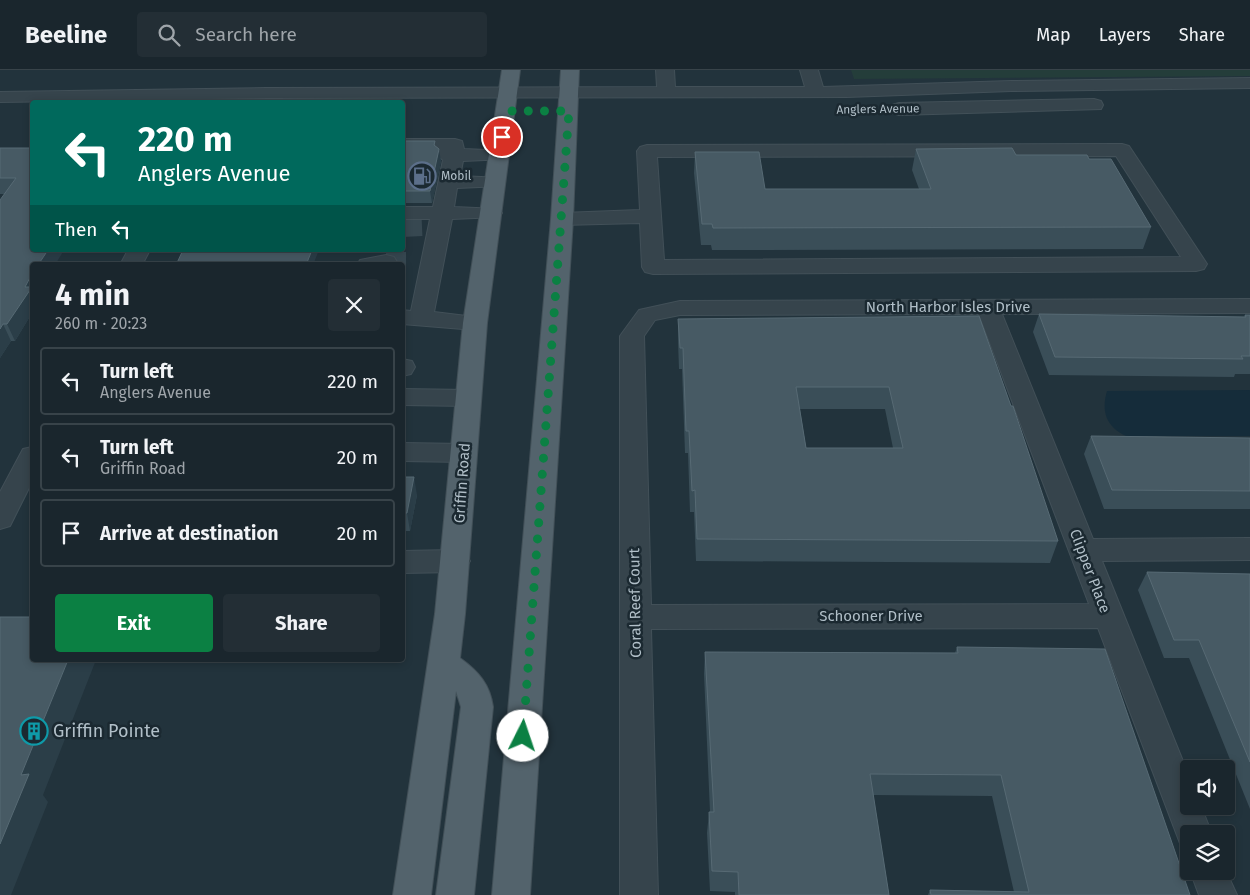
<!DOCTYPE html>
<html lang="en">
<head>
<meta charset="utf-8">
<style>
  :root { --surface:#1a262d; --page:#232e35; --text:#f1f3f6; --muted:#9fa5aa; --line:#384349; --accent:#0b8043 }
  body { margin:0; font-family:"Fira Sans",sans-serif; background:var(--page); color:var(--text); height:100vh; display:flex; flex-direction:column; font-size:19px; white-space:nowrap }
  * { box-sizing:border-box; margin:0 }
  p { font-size:16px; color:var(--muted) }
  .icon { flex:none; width:28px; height:28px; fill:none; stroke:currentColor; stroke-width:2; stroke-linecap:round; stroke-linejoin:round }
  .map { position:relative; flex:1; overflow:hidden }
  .panel { position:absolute; left:30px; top:192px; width:375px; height:400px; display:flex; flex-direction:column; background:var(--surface); border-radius:5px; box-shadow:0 2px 8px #0003,0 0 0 1px var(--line) }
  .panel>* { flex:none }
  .top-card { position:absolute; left:30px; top:30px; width:375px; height:152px; border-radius:5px; box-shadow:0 2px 8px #0003,0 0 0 1px var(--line); background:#00695c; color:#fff; overflow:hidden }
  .fabs { position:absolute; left:1180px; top:690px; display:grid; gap:10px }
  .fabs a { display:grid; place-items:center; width:55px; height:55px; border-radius:5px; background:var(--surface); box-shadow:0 2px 8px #0003,0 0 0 1px var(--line); font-size:25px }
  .pin { position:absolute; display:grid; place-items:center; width:42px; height:42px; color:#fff; margin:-21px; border:2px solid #fff; border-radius:50%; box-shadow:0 1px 5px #0007 }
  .me { position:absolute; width:55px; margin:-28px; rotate:4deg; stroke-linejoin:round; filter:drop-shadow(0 0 4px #0008) }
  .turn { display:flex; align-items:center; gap:18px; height:105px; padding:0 25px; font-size:22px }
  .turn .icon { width:65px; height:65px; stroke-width:2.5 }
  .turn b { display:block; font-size:35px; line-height:42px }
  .then { display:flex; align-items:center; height:48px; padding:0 25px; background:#0003; gap:10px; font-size:19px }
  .round { display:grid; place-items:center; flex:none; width:52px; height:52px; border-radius:5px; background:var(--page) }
  .headline { display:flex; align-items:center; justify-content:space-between; height:85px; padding:0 25px }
  h1 { font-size:30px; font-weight:700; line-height:38px }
  .action { display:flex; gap:10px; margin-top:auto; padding:10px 25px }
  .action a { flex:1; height:58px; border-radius:5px; background:var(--accent); color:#fff; font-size:20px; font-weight:700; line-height:58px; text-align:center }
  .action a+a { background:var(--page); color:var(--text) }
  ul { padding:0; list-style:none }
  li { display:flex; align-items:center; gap:15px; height:68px; margin:0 10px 8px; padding:0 15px; border:2px solid var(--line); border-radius:5px }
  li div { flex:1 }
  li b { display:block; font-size:19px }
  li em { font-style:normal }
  header { display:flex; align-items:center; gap:30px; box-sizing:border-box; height:70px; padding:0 25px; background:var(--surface); border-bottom:1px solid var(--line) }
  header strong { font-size:24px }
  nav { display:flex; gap:28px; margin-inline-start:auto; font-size:18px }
  .search { width:350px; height:45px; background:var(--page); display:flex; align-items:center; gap:12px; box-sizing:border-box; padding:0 18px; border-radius:5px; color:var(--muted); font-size:19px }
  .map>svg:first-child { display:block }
</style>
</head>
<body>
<header>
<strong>Beeline</strong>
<div class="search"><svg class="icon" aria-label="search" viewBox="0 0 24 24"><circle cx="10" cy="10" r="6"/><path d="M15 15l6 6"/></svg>Search here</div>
<nav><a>Map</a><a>Layers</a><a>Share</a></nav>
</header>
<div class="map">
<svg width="1250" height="825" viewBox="0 0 1250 825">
  <rect width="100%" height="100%" fill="#22333c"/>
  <path fill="#243d3a" d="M 851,0 L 1250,0 L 1250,6 L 854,9 Z"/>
  <path fill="#152c3a" d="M 1250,320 L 1250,366 L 1126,366 C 1106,357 1101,341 1107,321 Z"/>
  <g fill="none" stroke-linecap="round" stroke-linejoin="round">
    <path stroke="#374851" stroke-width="20" stroke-dasharray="20 10" stroke-linecap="butt" d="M 402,157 L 425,156
      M 386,192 L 414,192"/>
    <g stroke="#425058" stroke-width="2">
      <path id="minor" d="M 656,0 L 674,0 L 675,17 L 805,17 L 800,0 L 818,0 L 823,17 L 1011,11 L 1250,8 L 1250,18 L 1011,21 L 847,27 L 266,28 L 0,32 L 0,22 L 266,18 L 657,17 Z
        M 1094,29 L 1101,31 L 1103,35 L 1101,39 L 899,45 L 892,43 L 890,39 L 892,35 L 899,33 Z
        M 402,69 L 455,69 L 462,71 L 464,79 L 507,81 L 510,85 L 507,89 L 463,91 L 460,106 L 502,108 L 505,112 L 502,116 L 457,118 L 454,137 L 498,139 L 502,143 L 498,147 L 452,149 L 434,242 L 483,248 L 487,253 L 483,258 L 475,260 L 402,254 L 402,240 L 411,241 L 430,149 L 402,149 L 402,137 L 433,137 L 443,90 L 437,85 L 440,81 L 402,81 Z
        M 1122,74 L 1129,76 L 1207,194 L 1204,199 L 1196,201 L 653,204 L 645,202 L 642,197 L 640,153 L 562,155 L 555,153 L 551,149 L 555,145 L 562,143 L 640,140 L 637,81 L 640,77 L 647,75 ZM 1116,86 L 1181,187 L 664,190 L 657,87 Z
        M 128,180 L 150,180 L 142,195 L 120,195 Z
        M 386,185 L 394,187 L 397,192 L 395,195 L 357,195 L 360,190 Z
        M 1250,229 L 1250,243 L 1002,244 L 1093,469 L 1250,468 L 1250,490 L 1102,491 L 1189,706 L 1189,736 L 1201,736 L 1212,764 L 1189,764 L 1189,779 L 1181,776 L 1098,558 L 651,559 L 658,825 L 620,825 L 620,266 L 639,240 L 680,231 ZM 979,244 L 1089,534 L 651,535 L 644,266 L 655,250 L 680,245 Z
        M 402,289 L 412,291 L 415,297 L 411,304 L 402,306 Z
        M 402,319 L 468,320 L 477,322 L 481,328 L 477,334 L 468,336 L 402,335 Z
        M 402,373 L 464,374 L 473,376 L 477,383 L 473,390 L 464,392 L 402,391 Z
        M 32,377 L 32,412 L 10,456 L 0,459 L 0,422 L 23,379 Z
        M 455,480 L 465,483 L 470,491 L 465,499 L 455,502 L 402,503 L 402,481 Z
        M 1190,801 L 1226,801 L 1237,825 L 1199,825 Z"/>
    </g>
    <g stroke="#425058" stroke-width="2">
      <path id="major" d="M 502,0 L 520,0 L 487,253 L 465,544 L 460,588 C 478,601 490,614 493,637 L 474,825 L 436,825 L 461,637 L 456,621 L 431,825 L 393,825 L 435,544 L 463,253 Z
        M 561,0 L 579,0 L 573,149 L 530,825 L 492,825 L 551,149 Z"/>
    </g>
    <use href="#minor" fill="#36444c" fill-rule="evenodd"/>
    <use href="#major" fill="#53636c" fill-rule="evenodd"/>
  </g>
  <path fill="#3a4e58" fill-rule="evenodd" d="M 435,71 L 435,76 L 441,91 L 432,133 L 402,133 L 402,76 Z
    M 0,78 L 32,78 L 32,243 L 15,271 L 11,271 L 0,288 L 4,124 L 0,124 Z
    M 916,79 L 1089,89 L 1151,157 L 1143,179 L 712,180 L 711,175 L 701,175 L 694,103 L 695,82 L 765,119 L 919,119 L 912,100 Z
    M 1039,244 L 1244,247 L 1245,245 L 1250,245 L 1250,304 L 1235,304 L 1234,307 L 1049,305 L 1033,262 Z
    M 979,246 L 1058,471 L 1050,493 L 696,491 L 694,442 L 690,442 L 688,383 L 685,383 L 682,299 L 679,299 L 678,271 L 678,249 ZM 800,339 L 885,339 L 893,378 L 806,378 Z
    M 1091,366 L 1250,368 L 1250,439 L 1104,439 L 1084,384 Z
    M 402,407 L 417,425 L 410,461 L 402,461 Z
    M 1147,502 L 1250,504 L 1250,739 L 1189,588 L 1164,588 L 1138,520 Z
    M 957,577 L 1190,825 L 928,825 L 930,820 L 1014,822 L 992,726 L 873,725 L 889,825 L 735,825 L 735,822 L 710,821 L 707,763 L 709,742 L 710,742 L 704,604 L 705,582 L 955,583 Z"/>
  <path fill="#2b3e48" d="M 439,79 L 441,91 L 432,133 L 430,121 Z
    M 48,180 L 64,180 L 55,195 L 38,195 Z
    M 312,180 L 319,180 L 313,195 L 306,195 Z
    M 32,204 L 32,243 L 15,271 L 7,254 L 25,217 Z
    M 3,254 L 11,271 L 0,288 L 0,259 Z
    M 414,407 L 417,425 L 410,461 L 407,443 Z
    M 68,590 L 96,590 L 43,725 L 48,732 L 11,825 L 0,825 L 0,774 L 21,705 Z"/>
  <path fill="#475a64" stroke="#576a74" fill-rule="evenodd" d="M 404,71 L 435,71 L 434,75 L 439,79 L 430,121 L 402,121 L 402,76 Z
    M 0,78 L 32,78 L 32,180 L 48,180 L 38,195 L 32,195 L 32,204 L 25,217 L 32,217 L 7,254 L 3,254 L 0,259 L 0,130 L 16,108 L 0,108 Z
    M 1012,78 L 1016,85 L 1087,85 L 1089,89 L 1111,89 L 1151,157 L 713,158 L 712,154 L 702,154 L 695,82 L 759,82 L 765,119 L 931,119 L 916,79 Z
    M 183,180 L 312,180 L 306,195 L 176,195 Z
    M 1039,244 L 1246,247 L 1245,245 L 1250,245 L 1250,286 L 1241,286 L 1243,289 L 1055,287 Z
    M 979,246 L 1011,336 L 1013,336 L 1058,471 L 697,469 L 695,420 L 692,421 L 689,361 L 686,361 L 683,278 L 680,278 L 678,249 ZM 796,317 L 889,317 L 903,378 L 806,378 Z
    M 1091,366 L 1250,368 L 1250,421 L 1112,420 Z
    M 402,407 L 414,407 L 407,443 L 402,443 Z
    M 1147,502 L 1250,504 L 1250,692 L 1199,570 L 1174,570 Z
    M 0,547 L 32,547 L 32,590 L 68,590 L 21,705 L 29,704 L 0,774 Z
    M 957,577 L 1105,579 L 1190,825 L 931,825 L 930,820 L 1029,822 L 1001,705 L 870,704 L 889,825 L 739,825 L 738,802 L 712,801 L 709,742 L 714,742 L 705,582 L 958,583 Z"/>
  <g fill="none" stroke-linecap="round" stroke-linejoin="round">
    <path stroke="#0b8043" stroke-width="9" stroke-dasharray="0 16.2" d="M 502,67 L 506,41 L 569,41 L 523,666"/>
  </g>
  <defs>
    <g id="fuel-ring" transform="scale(1.4375)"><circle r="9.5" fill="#1b2931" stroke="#5c6f8a" stroke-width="1.5"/><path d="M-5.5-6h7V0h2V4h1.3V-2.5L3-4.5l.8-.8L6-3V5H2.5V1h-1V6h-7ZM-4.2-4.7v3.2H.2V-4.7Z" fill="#5c6f8a"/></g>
    <g id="building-ring" transform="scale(1.4375)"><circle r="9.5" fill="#1b2931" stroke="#0f9aa8" stroke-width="1.5"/><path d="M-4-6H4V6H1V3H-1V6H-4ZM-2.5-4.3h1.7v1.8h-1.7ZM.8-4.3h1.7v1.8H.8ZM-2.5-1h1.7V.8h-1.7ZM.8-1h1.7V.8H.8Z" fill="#0f9aa8"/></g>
  </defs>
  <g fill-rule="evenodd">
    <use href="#fuel-ring" x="422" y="106"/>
    <use href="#building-ring" x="34" y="661"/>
  </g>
  <g text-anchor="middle" stroke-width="5" stroke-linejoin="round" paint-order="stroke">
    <g font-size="12" fill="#b1bfc8" stroke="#1b2931">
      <text transform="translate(878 39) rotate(-1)" y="4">Anglers Avenue</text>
    </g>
    <g font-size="12" fill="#b1bfc8" stroke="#1b2931" text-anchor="start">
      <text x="441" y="110">Mobil</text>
    </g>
    <g font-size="15" fill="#b1bfc8" stroke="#1b2931">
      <text x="948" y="242">North Harbor Isles Drive</text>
      <text transform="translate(462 413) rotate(-86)" y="5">Griffin Road</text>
      <text transform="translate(1090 501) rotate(69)" y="5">Clipper Place</text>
      <text transform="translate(635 533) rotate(-91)" y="5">Coral Reef Court</text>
      <text x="871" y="551">Schooner Drive</text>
    </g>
    <g font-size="18" fill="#b1bfc8" stroke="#1b2931" text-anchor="start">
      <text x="53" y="667">Griffin Pointe</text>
    </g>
  </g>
</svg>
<div class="fabs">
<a><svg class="icon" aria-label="sound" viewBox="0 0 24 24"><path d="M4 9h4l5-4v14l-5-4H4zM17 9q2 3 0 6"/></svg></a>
<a><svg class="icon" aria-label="layers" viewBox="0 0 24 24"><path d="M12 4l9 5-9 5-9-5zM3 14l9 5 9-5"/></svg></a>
</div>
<div class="pin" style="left:502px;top:67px;background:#d93025"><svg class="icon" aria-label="arrive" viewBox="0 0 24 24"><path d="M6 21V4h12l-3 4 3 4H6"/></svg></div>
<svg class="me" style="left:523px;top:666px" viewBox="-20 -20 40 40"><circle r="19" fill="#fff"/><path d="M0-13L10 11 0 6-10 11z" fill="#0b8043"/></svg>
<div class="top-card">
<div class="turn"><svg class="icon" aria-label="left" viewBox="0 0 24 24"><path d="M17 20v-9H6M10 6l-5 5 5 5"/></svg><div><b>220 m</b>Anglers Avenue</div></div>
<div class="then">Then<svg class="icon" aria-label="left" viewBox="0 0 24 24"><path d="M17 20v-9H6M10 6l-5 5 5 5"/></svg></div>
</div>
<section class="panel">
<div class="headline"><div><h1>4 min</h1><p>260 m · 20:23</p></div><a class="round"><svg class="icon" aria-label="close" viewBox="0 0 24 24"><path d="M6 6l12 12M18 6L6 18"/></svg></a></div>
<ul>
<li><svg class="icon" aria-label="left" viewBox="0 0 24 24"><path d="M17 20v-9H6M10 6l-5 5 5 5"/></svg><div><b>Turn left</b><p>Anglers Avenue</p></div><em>220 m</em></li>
<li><svg class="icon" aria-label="left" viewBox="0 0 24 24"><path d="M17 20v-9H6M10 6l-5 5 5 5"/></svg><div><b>Turn left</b><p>Griffin Road</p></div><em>20 m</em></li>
<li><svg class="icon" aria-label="arrive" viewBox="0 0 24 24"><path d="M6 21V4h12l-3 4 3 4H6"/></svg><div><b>Arrive at destination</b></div><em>20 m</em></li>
</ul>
<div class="action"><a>Exit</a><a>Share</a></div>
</section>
</div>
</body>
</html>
